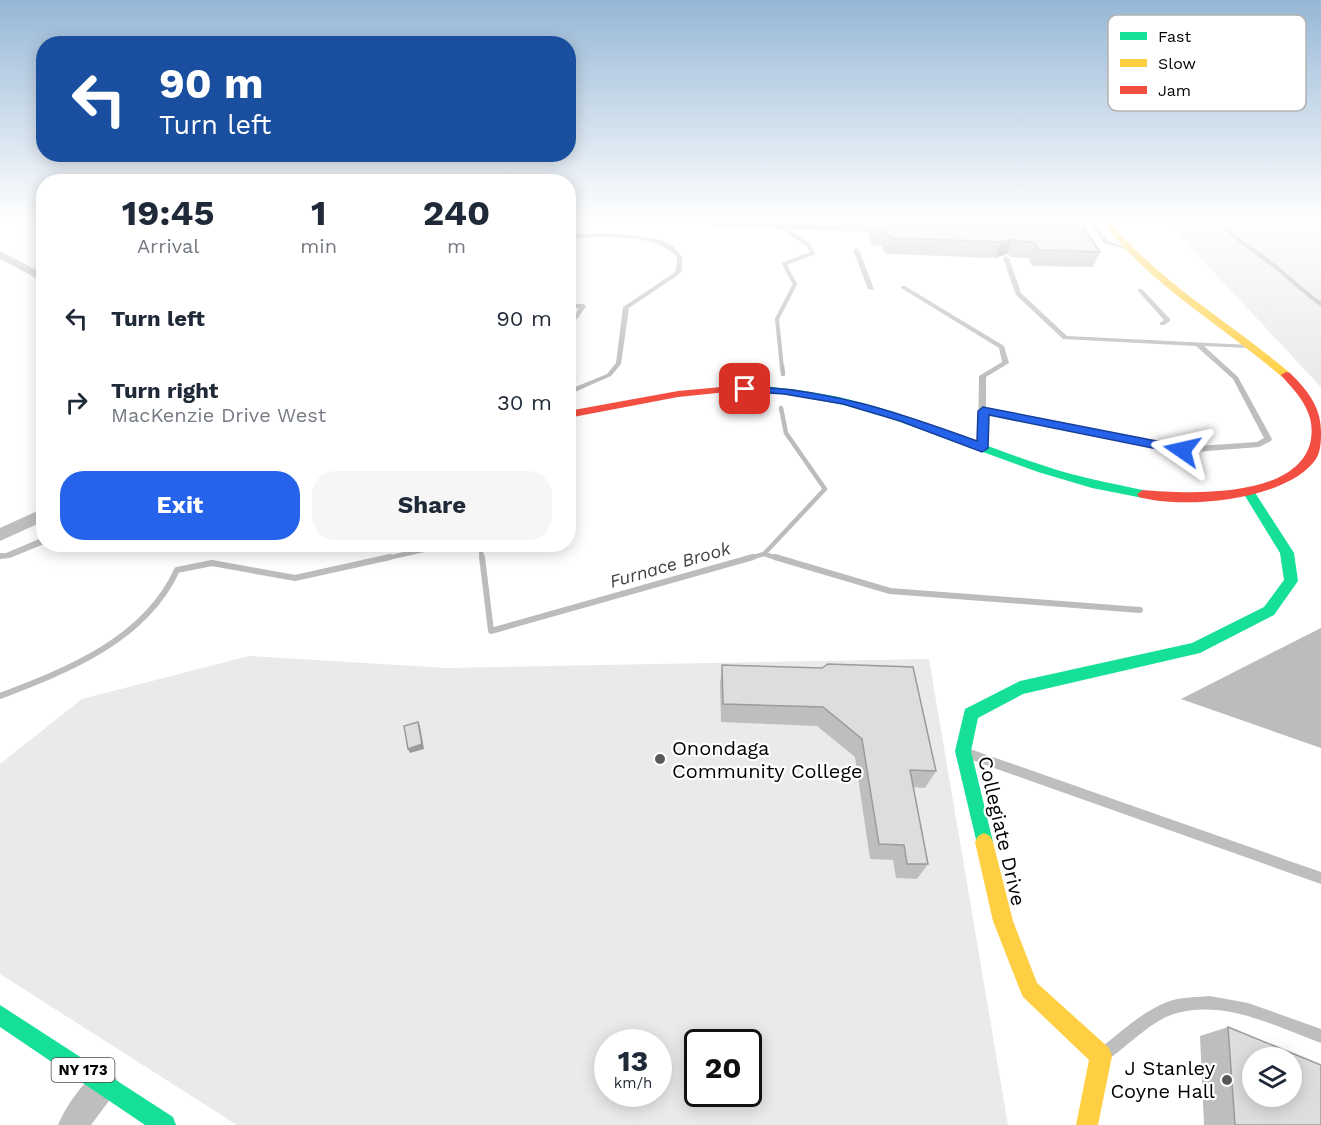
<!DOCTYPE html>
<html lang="en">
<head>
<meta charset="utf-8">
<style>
  :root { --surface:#fff; --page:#f6f6f7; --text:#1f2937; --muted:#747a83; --accent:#2563eb }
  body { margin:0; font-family:"Work Sans",sans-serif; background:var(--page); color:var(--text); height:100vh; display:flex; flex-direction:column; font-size:22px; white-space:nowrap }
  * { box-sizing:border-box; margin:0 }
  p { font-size:20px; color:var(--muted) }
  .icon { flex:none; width:33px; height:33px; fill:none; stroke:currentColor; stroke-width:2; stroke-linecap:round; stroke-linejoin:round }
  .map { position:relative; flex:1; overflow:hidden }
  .panel { position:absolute; left:36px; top:174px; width:540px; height:378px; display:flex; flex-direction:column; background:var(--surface); border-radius:24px; box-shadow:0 3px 15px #0003 }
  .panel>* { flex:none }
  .guide { position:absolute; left:36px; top:36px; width:540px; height:126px; border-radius:24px; box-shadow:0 3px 15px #0003; background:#1a4fa0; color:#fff; overflow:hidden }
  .fabs { position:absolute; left:1242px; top:1047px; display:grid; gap:12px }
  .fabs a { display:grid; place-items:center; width:60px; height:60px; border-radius:50%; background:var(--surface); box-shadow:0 3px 15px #0003; font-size:30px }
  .speed { position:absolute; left:594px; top:1029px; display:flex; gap:12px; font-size:30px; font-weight:700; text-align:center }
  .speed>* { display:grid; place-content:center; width:78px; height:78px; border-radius:50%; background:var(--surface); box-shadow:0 3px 15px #0003; line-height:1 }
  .speed small { font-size:15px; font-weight:400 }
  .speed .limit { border:3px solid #111; border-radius:9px; background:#fff; color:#111 }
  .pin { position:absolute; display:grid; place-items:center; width:51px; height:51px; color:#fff; margin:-26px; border-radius:12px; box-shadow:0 3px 9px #0006 }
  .me { position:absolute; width:66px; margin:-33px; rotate:281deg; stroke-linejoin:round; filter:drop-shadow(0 0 4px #0008) }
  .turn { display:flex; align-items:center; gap:21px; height:126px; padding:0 24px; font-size:27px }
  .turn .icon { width:78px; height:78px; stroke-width:2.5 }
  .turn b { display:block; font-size:42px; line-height:51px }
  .eta { display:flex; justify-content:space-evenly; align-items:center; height:102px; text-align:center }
  .eta b { font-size:36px; font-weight:700; line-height:42px }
  .button { display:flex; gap:12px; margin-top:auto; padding:12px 24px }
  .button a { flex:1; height:69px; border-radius:24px; background:var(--accent); color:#fff; font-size:24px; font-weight:700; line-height:69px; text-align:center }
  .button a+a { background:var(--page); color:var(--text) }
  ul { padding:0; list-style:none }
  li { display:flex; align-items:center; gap:18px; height:84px; padding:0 24px }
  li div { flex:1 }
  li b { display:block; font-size:22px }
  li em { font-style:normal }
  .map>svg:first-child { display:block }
</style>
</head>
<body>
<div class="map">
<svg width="1321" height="1125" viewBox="0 0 1321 1125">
  <rect width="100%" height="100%" fill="#fff"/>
  <path fill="#eaeaea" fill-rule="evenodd" d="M 1164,219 L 1321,219 L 1321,387 Z
    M 249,656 L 447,668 L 929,659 L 1008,1125 L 237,1125 L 0,974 L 0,764 L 82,699 ZM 608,1042 L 658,1042 L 658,1094 L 608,1094 ZM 698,1042 L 748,1042 L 748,1094 L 698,1094 Z"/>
  <path fill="#bcbcbc" d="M 1321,628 L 1321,748 L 1181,699 Z"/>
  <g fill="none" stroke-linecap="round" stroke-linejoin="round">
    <path stroke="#bcbcbc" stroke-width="4" d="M 769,219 L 807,244 L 813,253 L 784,264 L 795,284 L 777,319 L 782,368
      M 1217,219 C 1236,242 1260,253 1282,272 C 1295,283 1306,294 1321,304"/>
    <path stroke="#bcbcbc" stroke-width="4.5" d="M 782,366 L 783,374
      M 480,544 L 482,559
      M 764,554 L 780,559
      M 383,559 L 450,544
      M 747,559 L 764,554 L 825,489 L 786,433 L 781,408"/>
    <path stroke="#bcbcbc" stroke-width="6" d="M 482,557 L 491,631 L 753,557
      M 775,557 L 890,591 L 1140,610
      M 0,696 C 68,670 145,640 177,570 L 212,563 L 295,578 L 390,557"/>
    <path fill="#bebebe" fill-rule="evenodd" d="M 1105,219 L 1107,220 L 1107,222 L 1097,226 L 1108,241 L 1128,248 L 1128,250 L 1104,243 L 1091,225 Z
      M 568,234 C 595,234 650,231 673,246 C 676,249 679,253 682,257 L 682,270 L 678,275 L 629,308 L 621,364 L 611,376 L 568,395 L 568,390 L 607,374 L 616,363 L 623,307 L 674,273 L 676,270 L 677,257 C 654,232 600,237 568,238 Z
      M 856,248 L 859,250 L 874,289 L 873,290 L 868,289 L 853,250 Z
      M 1006,256 L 1009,258 L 1021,293 L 1067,336 L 1251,345 L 1251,347 L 1249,348 L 1204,346 L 1238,377 L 1272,439 L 1271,441 L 1259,447 L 1182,453 L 986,414 L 986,448 L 985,450 L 979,450 L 978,448 L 979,376 L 1002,362 L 999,348 L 901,288 L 901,286 L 905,286 L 1004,346 L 1009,363 L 986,377 L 986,409 L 1182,447 L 1257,442 L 1264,438 L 1233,379 L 1196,346 L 1063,339 L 1016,295 L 1003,258 Z
      M 1138,289 L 1142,289 L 1170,319 L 1170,321 L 1164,325 L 1160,325 L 1160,323 L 1164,320 L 1138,291 Z
      M 568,304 L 583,304 L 586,306 L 578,318 L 568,323 L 568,318 L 574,316 L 579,308 L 568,308 Z
      M 44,537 L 44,544 L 10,558 L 0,559 L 0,553 L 6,553 Z
      M 970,749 L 1321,872 L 1321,884 L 966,758 L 964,754 L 966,750 Z
      M 1210,996 L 1248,1003 L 1321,1029 L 1321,1043 C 1276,1026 1223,999 1174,1014 C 1155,1019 1129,1044 1113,1056 L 1108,1058 L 1103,1056 L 1101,1051 L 1103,1046 C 1124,1029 1147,1008 1173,1000 C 1185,997 1198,997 1210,996 Z"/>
    <path fill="#bebebe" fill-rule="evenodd" d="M 0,251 L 44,274 L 44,282 L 0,259 Z
      M 44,508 L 44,521 L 0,541 L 0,528 Z
      M 104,1069 L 114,1074 L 119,1084 L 114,1094 L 91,1125 L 58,1125 C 66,1106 85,1077 104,1069 Z"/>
    <path fill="#16e098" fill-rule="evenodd" d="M 743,385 C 778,387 812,391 847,399 C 915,415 979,445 1045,466 C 1077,477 1110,483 1143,490 L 1149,494 L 1143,498 L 1092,488 L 1038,472 L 892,419 L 844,405 L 795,395 L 739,390 L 739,386 Z
      M 1248,487 L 1252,488 L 1294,553 L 1298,581 L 1274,615 L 1200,653 L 1023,694 L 978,718 L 971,751 L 993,842 L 990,848 L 984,851 L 978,848 L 955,751 L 965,709 L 1020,681 L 1192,643 L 1264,607 L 1284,580 L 1280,553 L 1242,491 Z
      M 0,1005 L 173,1117 L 176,1125 L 145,1125 L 0,1027 Z"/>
    <path fill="#ffcf43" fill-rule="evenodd" d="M 1100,219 L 1108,219 C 1159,283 1229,321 1290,373 L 1290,377 L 1282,377 C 1221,324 1149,285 1100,219 Z
      M 984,833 L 990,836 L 993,842 L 1013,921 L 1037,983 L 1109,1048 L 1112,1056 L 1098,1125 L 1076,1125 L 1089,1060 L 1023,997 L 1020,990 L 993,921 L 975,842 L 978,836 Z"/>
    <path fill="#f24e42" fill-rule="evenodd" d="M 1286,372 L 1290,373 C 1307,390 1321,406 1321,432 C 1321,440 1321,451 1316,459 C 1288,500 1184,510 1139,497 L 1137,494 L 1143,490 C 1188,494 1294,499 1310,444 C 1313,431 1312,420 1306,408 C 1300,395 1290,386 1281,375 Z
      M 743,385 L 747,386 L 747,390 L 678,397 L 568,418 L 568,411 L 678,391 Z"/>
  </g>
  <path fill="#bebebe" d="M 590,219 L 620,219 L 620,220 Z
    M 712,219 L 1078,219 L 1100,252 L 1093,267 L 1032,266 L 1028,258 L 1011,257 L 1007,254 L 995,258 L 890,254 L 884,252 L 882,246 L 872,245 L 868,232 L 712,226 Z
    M 722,665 L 822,668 L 936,771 L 925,788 L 913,787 L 928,864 L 917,879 L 896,878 L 893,860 L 870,859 L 855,757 L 817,726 L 721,722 L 720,684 Z
    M 1228,1027 L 1321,1125 L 1204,1125 L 1200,1036 Z"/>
  <path fill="#9b9b9b" d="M 1013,239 L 1007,254 L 995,258 L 1001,242 Z
    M 418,722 L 420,726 L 424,749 L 410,753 L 408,749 Z"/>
  <path fill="#ddd" stroke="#9b9b9b" stroke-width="1.5" fill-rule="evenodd" d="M 872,219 L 1078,219 L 1100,252 L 1039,250 L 1034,242 L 1017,241 L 1013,239 L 1001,242 L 894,238 L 888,236 L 886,230 L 875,230 Z
    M 828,664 L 913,667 L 936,771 L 910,770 L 928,864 L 907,864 L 904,845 L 879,844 L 862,739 L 823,707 L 723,704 L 722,665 L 822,668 Z
    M 418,722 L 422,744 L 408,749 L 404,726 Z
    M 1228,1027 L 1321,1065 L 1321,1125 L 1235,1125 ZM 1252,1058 L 1292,1058 L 1292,1096 L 1252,1096 Z"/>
  <linearGradient id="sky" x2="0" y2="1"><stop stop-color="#96b7d6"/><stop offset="0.58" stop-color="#fff"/><stop offset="1" stop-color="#fff" stop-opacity="0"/></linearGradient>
  <rect width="1321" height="377" fill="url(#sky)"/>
  <path fill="#2563eb" stroke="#184099" stroke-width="1.5" d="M 745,386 C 830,389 897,412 977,441 L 978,411 L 983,407 L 1182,446 L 1188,450 L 1182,454 L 989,415 L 988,448 L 982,452 L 900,421 L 843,404 L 784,394 L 741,391 L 739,389 Z"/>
  <g fill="#595959" stroke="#fff" stroke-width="2">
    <circle cx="660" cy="759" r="6"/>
    <circle cx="1227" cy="1080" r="6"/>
  </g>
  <g text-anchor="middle" stroke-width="4.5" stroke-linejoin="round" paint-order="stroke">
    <rect fill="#fff" stroke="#4c4c4c" stroke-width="1.5" x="51.5" y="1058" width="63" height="24" rx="4.5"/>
    <g font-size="15" font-weight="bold" fill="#000">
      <text x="83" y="1075">NY 173</text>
    </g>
    <g font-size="18" font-style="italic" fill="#414141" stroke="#fff">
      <text transform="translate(670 565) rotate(-16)" y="6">Furnace Brook</text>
    </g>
    <g font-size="20" fill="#000" stroke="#fff" text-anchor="start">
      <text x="672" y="755">Onondaga<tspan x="672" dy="23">Community College</tspan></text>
      <text x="1215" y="1075" text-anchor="end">J Stanley<tspan x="1215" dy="23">Coyne Hall</tspan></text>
    </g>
    <g font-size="20" fill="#000" stroke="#fff">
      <text transform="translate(1002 831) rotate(77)" y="7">Collegiate Drive</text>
    </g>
  </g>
  <rect x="1108" y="15" width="198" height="96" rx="9" fill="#fff" stroke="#b2b2b2" stroke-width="1.5"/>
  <rect x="1120" y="32" width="27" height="8" fill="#16e098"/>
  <rect x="1120" y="59" width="27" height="8" fill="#ffcf43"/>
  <rect x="1120" y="86" width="27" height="8" fill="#f24e42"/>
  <g font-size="16" fill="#000">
    <text x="1158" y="42">Fast</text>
    <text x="1158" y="69">Slow</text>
    <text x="1158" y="96">Jam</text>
  </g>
</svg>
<div class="fabs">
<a><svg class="icon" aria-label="layers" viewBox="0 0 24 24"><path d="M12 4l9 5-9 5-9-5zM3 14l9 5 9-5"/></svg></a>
</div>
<div class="speed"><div>13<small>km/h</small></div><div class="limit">20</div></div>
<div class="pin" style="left:745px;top:389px;background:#d93025"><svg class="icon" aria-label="arrive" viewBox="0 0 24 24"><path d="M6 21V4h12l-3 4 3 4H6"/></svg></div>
<svg class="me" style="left:1182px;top:450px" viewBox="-20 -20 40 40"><path d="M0-17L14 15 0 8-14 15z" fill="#2563eb" stroke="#fff" stroke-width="4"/></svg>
<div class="guide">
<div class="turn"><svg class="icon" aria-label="left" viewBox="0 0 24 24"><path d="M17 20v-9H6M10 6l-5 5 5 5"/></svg><div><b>90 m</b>Turn left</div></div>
</div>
<section class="panel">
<div class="eta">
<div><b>19:45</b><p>Arrival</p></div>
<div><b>1</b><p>min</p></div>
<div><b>240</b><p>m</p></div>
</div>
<ul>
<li><svg class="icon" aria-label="left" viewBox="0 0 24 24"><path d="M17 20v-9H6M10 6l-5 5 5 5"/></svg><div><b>Turn left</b></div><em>90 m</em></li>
<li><svg class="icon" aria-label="right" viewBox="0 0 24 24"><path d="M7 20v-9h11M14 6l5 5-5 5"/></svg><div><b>Turn right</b><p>MacKenzie Drive West</p></div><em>30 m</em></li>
</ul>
<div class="button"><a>Exit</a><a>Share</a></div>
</section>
</div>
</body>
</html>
